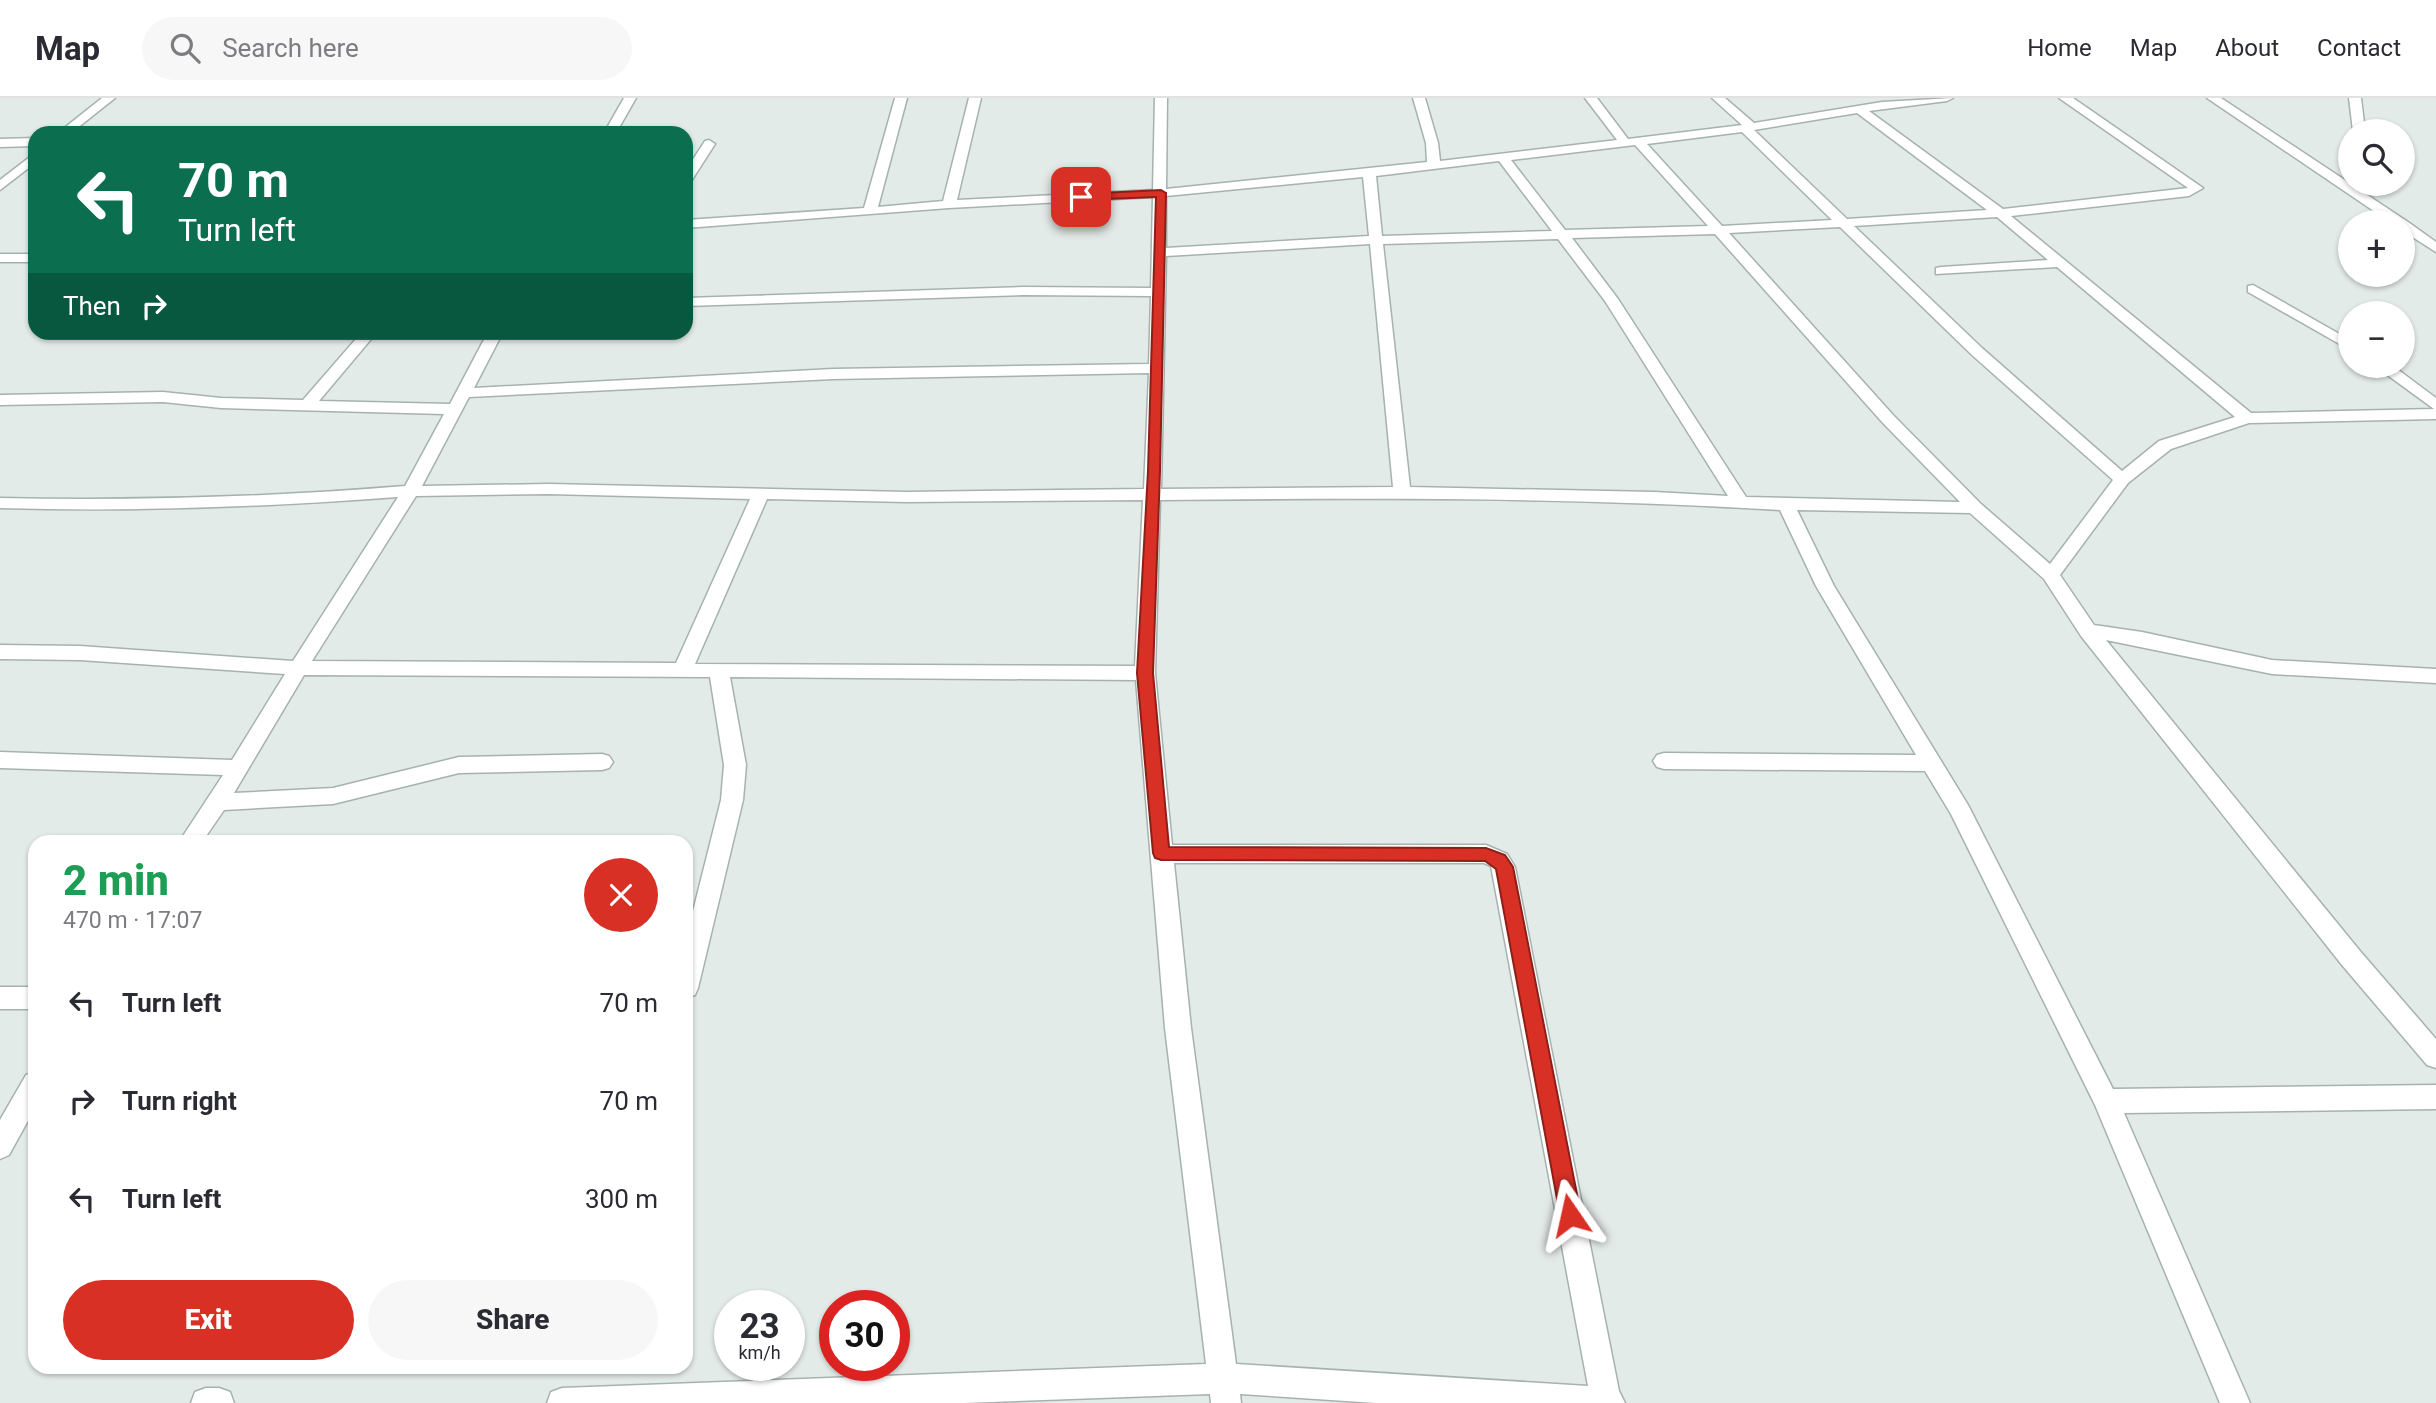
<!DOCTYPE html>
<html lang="en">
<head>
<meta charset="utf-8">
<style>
  :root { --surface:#fff; --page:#f7f7f7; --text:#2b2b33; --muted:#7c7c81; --line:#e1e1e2; --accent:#d93025 }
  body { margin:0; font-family:Roboto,sans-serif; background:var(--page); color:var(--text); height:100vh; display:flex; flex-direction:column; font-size:26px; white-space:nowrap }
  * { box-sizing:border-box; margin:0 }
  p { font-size:23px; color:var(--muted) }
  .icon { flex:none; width:38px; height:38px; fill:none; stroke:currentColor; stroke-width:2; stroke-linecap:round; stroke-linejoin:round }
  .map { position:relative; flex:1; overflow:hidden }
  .sheet { position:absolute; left:28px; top:737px; width:665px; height:539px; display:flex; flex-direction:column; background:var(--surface); border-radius:21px; box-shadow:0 2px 5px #0004 }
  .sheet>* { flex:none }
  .guide { position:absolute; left:28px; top:28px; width:665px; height:214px; border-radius:21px; box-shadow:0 2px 5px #0004; background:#0b6e4f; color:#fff; overflow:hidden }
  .fabs { position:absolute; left:2338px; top:21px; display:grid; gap:14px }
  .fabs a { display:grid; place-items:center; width:77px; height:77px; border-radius:50%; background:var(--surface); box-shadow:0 2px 5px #0004; font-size:35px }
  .speed { position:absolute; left:714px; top:1192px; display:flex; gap:14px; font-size:35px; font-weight:700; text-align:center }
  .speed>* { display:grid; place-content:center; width:91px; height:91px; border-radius:50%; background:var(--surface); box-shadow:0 2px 5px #0004; line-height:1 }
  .speed small { font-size:18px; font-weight:400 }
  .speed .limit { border:10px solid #d22; background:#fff; color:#111 }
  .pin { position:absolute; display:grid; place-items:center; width:60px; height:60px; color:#fff; margin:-30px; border-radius:14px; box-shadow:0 4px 10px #0006 }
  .me { position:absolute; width:77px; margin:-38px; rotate:349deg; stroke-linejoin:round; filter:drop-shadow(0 0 5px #0008) }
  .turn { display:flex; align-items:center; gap:24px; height:147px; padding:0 35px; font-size:32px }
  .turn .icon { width:91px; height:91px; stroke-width:2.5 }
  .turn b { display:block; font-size:49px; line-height:60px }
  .then { display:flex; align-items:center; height:66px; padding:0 35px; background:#0003; gap:14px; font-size:26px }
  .round { display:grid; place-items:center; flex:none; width:74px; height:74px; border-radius:37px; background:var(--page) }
  .overview { display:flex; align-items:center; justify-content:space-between; height:119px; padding:0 35px }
  h1 { font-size:42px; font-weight:800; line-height:52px; color:#1e9e55 }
  .primary-button { display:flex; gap:14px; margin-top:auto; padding:14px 35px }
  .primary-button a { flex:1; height:80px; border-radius:42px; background:var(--accent); color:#fff; font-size:28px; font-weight:800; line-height:80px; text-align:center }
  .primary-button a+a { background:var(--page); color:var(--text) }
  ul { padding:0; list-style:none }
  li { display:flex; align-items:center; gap:21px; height:98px; padding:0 35px }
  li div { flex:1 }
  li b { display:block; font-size:26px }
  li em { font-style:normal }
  header { display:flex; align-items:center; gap:42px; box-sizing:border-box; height:98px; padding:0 35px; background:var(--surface); border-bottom:2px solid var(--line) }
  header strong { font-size:33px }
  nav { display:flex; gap:38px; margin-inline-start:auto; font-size:24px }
  .search { width:490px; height:63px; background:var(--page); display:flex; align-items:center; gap:18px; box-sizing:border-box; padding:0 24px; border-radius:38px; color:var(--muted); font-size:26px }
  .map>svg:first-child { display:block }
</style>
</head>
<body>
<header>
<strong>Map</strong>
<div class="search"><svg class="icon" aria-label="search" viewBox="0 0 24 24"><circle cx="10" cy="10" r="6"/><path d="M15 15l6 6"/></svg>Search here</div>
<nav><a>Home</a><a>Map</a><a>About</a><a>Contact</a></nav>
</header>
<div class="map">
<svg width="2436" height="1305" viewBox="0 0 2436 1305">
  <rect width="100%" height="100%" fill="#e3ebe8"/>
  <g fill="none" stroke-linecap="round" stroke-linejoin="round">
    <g stroke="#a6b2af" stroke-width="3">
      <path id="minor" d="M 102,0 L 115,0 L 71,35 L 58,35 Z
        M 624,0 L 636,0 L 616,35 L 604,35 Z
        M 895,0 L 907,0 L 878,109 L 943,103 L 969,0 L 981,0 L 957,102 L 1153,92 L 1155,0 L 1167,0 L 1166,91 L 1427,64 L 1426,45 L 1413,0 L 1425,0 L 1438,45 L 1440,63 L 1617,42 L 1585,0 L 1597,0 L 1628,41 L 1742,27 L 1712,0 L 1725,0 L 1754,25 L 1882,4 L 1953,0 L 1947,3 L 1869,13 L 2003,111 L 2188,90 L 2059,0 L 2073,0 L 2203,90 L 2189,98 L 2011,118 L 2251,315 L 2434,311 L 2375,268 L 2393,268 L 2436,300 L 2436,321 L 2249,325 L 2171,351 L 2128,385 L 2060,477 L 2094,527 L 2142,534 L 2272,562 L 2436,571 L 2436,585 L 2272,576 L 2106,542 L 2360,853 L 2436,941 L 2436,970 L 2427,967 L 2342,867 L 2081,538 L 2044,481 L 1970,415 L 1797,412 L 1834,488 L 1968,707 L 2113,991 L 2436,987 L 2436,1011 L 2124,1015 L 2250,1305 L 2220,1305 L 2095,1007 L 1951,716 L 1925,673 L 1664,671 L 1657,669 L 1653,663 L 1657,657 L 1664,655 L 1916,657 L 1816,488 L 1780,412 C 1573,399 1367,400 1160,402 L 1155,575 L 1172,747 L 1486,747 L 1507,756 L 1515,769 L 1619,1293 L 1625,1305 L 1376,1305 L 1240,1296 L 1241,1305 L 1211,1305 L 1210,1296 L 964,1305 L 547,1305 L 551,1294 L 562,1290 L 1206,1266 L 1165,930 L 1136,582 L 730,579 L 746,667 L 743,702 L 698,890 L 695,897 L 686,900 L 686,841 L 721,702 L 724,667 L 710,579 L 304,577 L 234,695 L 333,690 L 459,659 L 602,656 L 609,658 L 613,664 L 609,670 L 602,672 L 459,675 L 333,706 L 224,712 L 202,744 L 179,744 L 223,677 L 0,670 L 0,654 L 232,662 L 285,576 L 80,562 L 0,561 L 0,547 L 80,548 L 293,563 L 398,399 C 265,409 134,414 0,410 L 0,400 C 136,403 270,399 405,388 L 444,316 L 221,310 L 163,304 L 0,307 L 0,297 L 163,294 L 221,300 L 303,302 L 362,234 L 377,234 L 319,303 L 450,306 L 488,234 L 503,234 L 474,290 L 833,271 L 1149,266 L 1151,198 L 1023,197 L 686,208 L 686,200 L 1023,189 L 1151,190 L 1153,99 L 949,110 L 686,130 L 686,122 L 864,110 ZM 1857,15 L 1987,112 L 1847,121 L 1754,32 ZM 1742,34 L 1832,122 L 1722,128 L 1647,46 ZM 1635,47 L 1708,128 L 1565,132 L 1511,62 ZM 1499,63 L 1552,133 L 1382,138 L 1376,78 ZM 1363,79 L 1369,138 L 1166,150 L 1166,98 ZM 1997,119 L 2048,162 L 1941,169 L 1936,170 L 1936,176 L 2057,169 L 2235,319 L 2159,343 L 2122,373 L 1982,250 L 1854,128 ZM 1840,129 L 1972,257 L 2113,382 L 2050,466 L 1981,406 L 1894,318 L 1729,135 ZM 1715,136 L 1882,324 L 1960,404 L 1746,399 L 1618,201 L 1572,140 ZM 1558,141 L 1605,203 L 1728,398 L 1654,394 L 1410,389 L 1383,146 ZM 1370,146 L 1393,389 L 1161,391 L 1166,158 ZM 1149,275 L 1144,391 L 907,394 L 549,386 L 422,388 L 469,299 L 833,281 ZM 549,396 L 750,401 L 676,565 L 312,563 L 416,398 ZM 767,401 L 907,404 L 1143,402 L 1135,568 L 695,566 ZM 1174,765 L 1484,765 L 1491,768 L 1588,1288 L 1236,1266 L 1191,930 Z
        M 2207,0 L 2221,0 L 2408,124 L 2436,144 L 2436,154 L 2403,133 L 2403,124 L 2390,124 Z
        M 2349,0 L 2361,0 L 2365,33 L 2353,33 Z
        M 35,40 L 35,48 L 0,49 L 0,41 Z
        M 709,42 L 715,46 L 690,85 L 686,86 L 686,72 L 705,43 Z
        M 35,55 L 35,65 L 0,92 L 0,82 Z
        M 0,156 L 35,156 L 35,164 L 0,164 Z
        M 2253,187 L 2350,242 L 2350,252 L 2248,194 L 2248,188 Z
        M 0,889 L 35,889 L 35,911 L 0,911 Z
        M 35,973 L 35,1010 L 9,1057 L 0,1061 L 0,1022 L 26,977 Z
        M 206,1290 L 219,1290 L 230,1294 L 234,1305 L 191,1305 L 195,1294 Z"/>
    </g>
    <use href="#minor" fill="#fff" fill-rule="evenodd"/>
  </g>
  <path fill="#d93025" stroke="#8d1f18" stroke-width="2" d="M 1161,92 L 1166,95 L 1160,373 L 1153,575 L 1169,749 L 1486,750 L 1505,757 L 1513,769 L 1581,1117 L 1578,1124 L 1570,1127 L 1563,1124 L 1560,1117 L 1496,771 L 1485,763 L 1161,762 L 1155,760 L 1153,755 L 1137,575 L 1148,373 L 1156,99 L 1081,102 L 1076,99 L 1081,96 Z"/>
</svg>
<div class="fabs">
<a><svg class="icon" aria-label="search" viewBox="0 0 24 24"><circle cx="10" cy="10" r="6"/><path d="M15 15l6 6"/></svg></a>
<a>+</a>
<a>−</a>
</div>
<div class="speed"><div>23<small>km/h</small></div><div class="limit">30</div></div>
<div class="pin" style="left:1081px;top:99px;background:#d93025"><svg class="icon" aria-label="arrive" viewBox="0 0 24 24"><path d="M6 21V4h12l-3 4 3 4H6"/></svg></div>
<svg class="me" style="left:1570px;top:1117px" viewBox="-20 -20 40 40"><path d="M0-17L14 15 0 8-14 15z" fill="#d93025" stroke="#fff" stroke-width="4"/></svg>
<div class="guide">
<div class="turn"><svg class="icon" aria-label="left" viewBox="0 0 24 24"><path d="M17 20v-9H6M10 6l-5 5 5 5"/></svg><div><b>70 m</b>Turn left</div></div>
<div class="then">Then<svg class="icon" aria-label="right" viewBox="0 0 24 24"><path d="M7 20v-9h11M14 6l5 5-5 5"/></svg></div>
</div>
<section class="sheet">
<div class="overview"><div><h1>2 min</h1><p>470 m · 17:07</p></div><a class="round" style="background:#d93025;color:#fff"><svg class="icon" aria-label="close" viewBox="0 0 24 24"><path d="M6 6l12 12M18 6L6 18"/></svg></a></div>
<ul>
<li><svg class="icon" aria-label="left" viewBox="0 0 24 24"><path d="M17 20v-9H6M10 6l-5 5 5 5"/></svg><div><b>Turn left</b></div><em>70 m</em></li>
<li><svg class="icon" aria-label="right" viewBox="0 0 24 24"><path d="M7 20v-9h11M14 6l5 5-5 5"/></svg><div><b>Turn right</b></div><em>70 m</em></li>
<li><svg class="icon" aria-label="left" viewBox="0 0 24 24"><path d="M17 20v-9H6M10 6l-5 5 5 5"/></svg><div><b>Turn left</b></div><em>300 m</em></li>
</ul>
<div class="primary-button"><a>Exit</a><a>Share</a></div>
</section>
</div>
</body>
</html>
